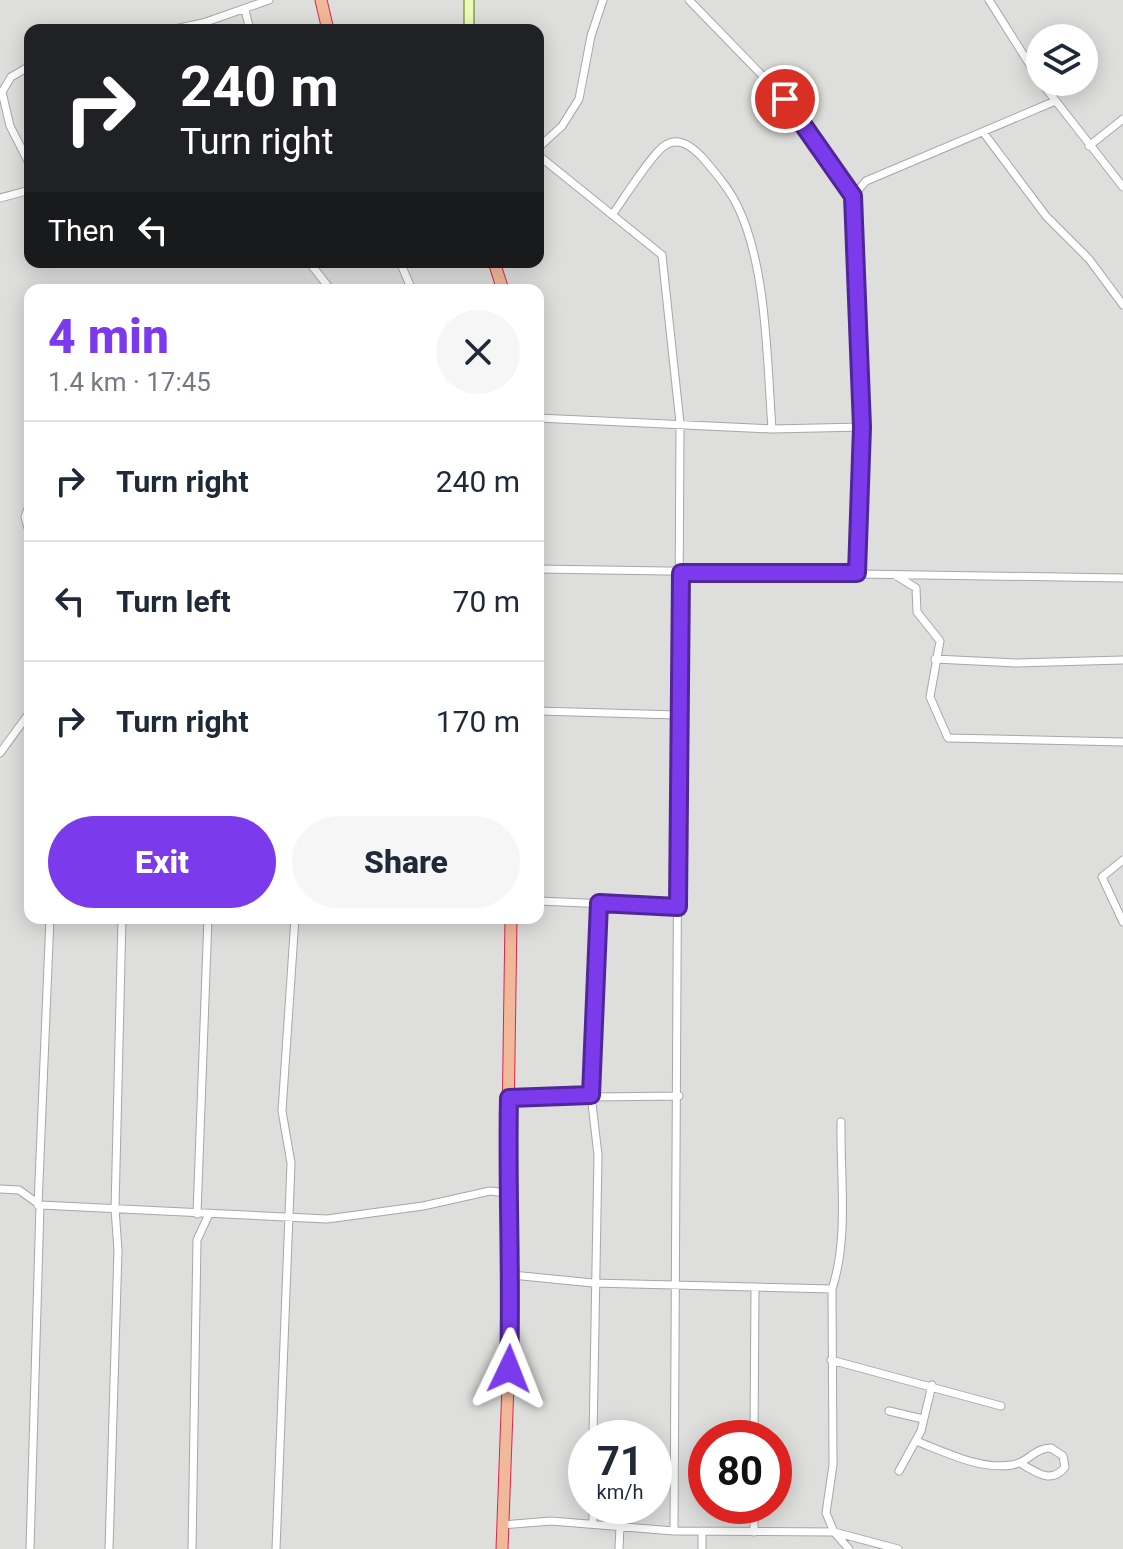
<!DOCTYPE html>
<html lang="en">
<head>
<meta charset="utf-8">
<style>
  :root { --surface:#fff; --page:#f6f6f7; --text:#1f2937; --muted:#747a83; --line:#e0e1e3; --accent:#7c3aed }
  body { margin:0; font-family:Roboto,sans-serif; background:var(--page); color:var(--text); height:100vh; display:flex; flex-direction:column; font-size:30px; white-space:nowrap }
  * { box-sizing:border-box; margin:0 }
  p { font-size:26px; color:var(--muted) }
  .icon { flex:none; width:44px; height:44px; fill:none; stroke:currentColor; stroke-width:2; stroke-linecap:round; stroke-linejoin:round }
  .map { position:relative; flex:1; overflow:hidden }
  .sheet { position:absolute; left:24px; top:284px; width:520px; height:640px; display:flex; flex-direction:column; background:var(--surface); border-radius:16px; box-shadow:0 4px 20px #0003 }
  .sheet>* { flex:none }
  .top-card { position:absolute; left:24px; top:24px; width:520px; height:244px; border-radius:16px; box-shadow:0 4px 20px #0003; background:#202124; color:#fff; overflow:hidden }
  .fabs { position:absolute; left:1026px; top:24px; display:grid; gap:16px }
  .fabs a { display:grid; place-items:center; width:72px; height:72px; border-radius:50%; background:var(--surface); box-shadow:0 4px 20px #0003; font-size:40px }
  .speed { position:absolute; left:568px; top:1420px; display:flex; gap:16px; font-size:40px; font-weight:700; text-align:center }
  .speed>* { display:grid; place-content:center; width:104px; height:104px; border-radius:50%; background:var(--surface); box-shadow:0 4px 20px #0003; line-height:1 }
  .speed small { font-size:20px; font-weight:400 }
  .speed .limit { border:12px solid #d22; background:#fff; color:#111 }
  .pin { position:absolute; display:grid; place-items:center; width:68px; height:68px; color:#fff; margin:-34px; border:4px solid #fff; border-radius:50%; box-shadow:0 2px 8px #0007 }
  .me { position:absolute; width:88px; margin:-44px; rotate:2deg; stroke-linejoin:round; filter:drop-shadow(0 0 6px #0008) }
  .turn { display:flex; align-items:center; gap:28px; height:168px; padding:0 24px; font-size:36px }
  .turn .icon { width:104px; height:104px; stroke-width:2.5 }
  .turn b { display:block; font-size:56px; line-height:68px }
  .then { display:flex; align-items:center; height:76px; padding:0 24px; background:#0003; gap:16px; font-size:30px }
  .round { display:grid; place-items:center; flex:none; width:84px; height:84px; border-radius:42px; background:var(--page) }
  .summary { display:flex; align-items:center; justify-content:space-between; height:136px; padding:0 24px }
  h1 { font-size:48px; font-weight:800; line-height:60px; color:var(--accent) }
  .cta { display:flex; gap:16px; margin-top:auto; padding:16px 24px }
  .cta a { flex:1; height:92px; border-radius:48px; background:var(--accent); color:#fff; font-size:32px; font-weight:800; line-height:92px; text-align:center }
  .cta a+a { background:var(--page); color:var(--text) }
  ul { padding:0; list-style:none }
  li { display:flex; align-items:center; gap:24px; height:120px; padding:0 24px; border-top:2px solid var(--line) }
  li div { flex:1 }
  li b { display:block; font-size:30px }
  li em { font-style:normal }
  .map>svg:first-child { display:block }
</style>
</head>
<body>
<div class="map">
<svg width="1123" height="1549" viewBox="0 0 1123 1549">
  <rect width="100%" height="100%" fill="#f1efe7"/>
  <path fill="#dededd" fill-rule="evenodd" d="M 0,0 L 1123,0 L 1123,1549 L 0,1549 ZM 30,30 L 538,30 L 538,262 L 30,262 ZM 1040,38 L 1084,38 L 1084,82 L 1040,82 ZM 30,290 L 538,290 L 538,918 L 30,918 ZM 586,1438 L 654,1438 L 654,1506 L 586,1506 ZM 706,1438 L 774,1438 L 774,1506 L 706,1506 Z"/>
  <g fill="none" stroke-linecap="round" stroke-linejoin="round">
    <g stroke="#a7a7a7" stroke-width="9">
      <path id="minor" d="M 689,0 L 785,99 L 853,196
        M 989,0 L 1040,81
        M 245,10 L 250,30
        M 170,30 L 203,23 L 269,0
        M 30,66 L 11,77 L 2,92 L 10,126 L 30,165
        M 1041,82 L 1123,187
        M 983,132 L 1046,216 L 1089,259 L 1123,305
        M 1089,146 L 1123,119
        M 538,148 L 562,126 L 579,99 L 591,36 L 603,0
        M 538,155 L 662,255 L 680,423 L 674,1531
        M 0,198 L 30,190
        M 612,215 C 623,200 651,155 664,146 C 678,136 691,146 701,156 C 714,171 728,187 737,205 C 767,265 767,362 772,429
        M 309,262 L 331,290
        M 400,262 L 412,290
        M 538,418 L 772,429 L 862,427
        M 30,503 L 25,517 L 30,535
        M 538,569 L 1123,578
        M 857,573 L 862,427 L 853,196 L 866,181 L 1053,102
        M 895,575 L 916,588 L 917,612 L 940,641 L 930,697 L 948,738 L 1123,742
        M 935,659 L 1016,663 L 1123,660
        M 538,711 L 677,715
        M 0,753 L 30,712
        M 1123,860 L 1102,877 L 1123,922
        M 538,901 L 678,907
        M 509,1098 L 679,1096
        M 841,1122 C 840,1176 849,1238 832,1289 L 833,1465 L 826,1513 L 834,1532 L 849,1549
        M 0,1189 L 19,1190 L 40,1205 L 327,1219 L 423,1206 L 490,1191 L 507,1193
        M 38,1205 L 50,918
        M 197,1214 L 208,918
        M 512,1275 L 593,1283 L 832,1289
        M 831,1360 L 1001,1406
        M 889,1411 L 923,1419
        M 593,1438 L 598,1155 L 591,1095 L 599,903
        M 754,1438 L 755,1287
        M 916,1441 C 945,1452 980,1470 1012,1465 C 1028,1463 1034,1448 1051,1448 L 1063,1456 L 1065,1467 C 1051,1485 1036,1472 1020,1463
        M 899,1471 L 921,1431 L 932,1385
        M 593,1523 L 593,1506
        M 502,1525 L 551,1521 L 674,1531 L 834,1532 L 898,1549
        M 754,1532 L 754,1506
        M 30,1549 L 40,1205
        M 109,1549 L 118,1250 L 115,1209 L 122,918
        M 192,1549 L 197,1240 L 209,1214
        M 276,1549 L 291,1163 L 282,1111 L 295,918
        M 619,1549 L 620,1525
        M 702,1549 L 702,1531"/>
    </g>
    <g stroke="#5c7a05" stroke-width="11">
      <path id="secondary" d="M 469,30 L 469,0"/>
    </g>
    <g stroke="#db274b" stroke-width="13">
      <path id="trunk" d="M 321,0 L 328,30
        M 494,262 L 503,290
        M 502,1549 L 512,1275 L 507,1193 L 511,918"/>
    </g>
    <use href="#minor" stroke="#fff" stroke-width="7"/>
    <use href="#secondary" stroke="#eefabc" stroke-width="9"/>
    <use href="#trunk" stroke="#f2b89a" stroke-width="11"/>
  </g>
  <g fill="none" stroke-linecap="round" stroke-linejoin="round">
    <g stroke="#51269a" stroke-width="20">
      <path id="route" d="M 509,1369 C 512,1278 507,1188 509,1098 L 591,1095 L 599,903 L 678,907 L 681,573 L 857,573 L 862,427 L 853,196 L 785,99"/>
    </g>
    <use href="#route" stroke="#7c3aed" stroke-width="14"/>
  </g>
</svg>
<div class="fabs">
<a><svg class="icon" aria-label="layers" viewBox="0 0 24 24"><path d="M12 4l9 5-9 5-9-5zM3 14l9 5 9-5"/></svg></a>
</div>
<div class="speed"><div>71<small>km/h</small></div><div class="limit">80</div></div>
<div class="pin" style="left:785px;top:99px;background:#d93025"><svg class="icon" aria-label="arrive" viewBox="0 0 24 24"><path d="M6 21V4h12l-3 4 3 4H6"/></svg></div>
<svg class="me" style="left:509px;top:1369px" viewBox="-20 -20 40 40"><path d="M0-17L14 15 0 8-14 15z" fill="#7c3aed" stroke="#fff" stroke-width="4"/></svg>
<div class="top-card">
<div class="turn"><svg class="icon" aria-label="right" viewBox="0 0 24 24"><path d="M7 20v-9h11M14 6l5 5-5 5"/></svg><div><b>240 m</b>Turn right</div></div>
<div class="then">Then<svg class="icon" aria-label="left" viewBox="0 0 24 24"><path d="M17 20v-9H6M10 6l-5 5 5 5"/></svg></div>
</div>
<section class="sheet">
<div class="summary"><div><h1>4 min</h1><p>1.4 km · 17:45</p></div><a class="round"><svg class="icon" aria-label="close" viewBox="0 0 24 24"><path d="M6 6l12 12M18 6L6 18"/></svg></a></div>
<ul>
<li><svg class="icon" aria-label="right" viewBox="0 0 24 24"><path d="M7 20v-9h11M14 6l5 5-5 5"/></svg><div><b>Turn right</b></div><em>240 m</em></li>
<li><svg class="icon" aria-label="left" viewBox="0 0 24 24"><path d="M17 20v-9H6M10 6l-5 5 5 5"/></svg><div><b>Turn left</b></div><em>70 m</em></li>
<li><svg class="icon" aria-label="right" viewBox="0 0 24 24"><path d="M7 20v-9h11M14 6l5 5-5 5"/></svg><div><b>Turn right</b></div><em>170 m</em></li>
</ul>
<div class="cta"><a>Exit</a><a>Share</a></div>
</section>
</div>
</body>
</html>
